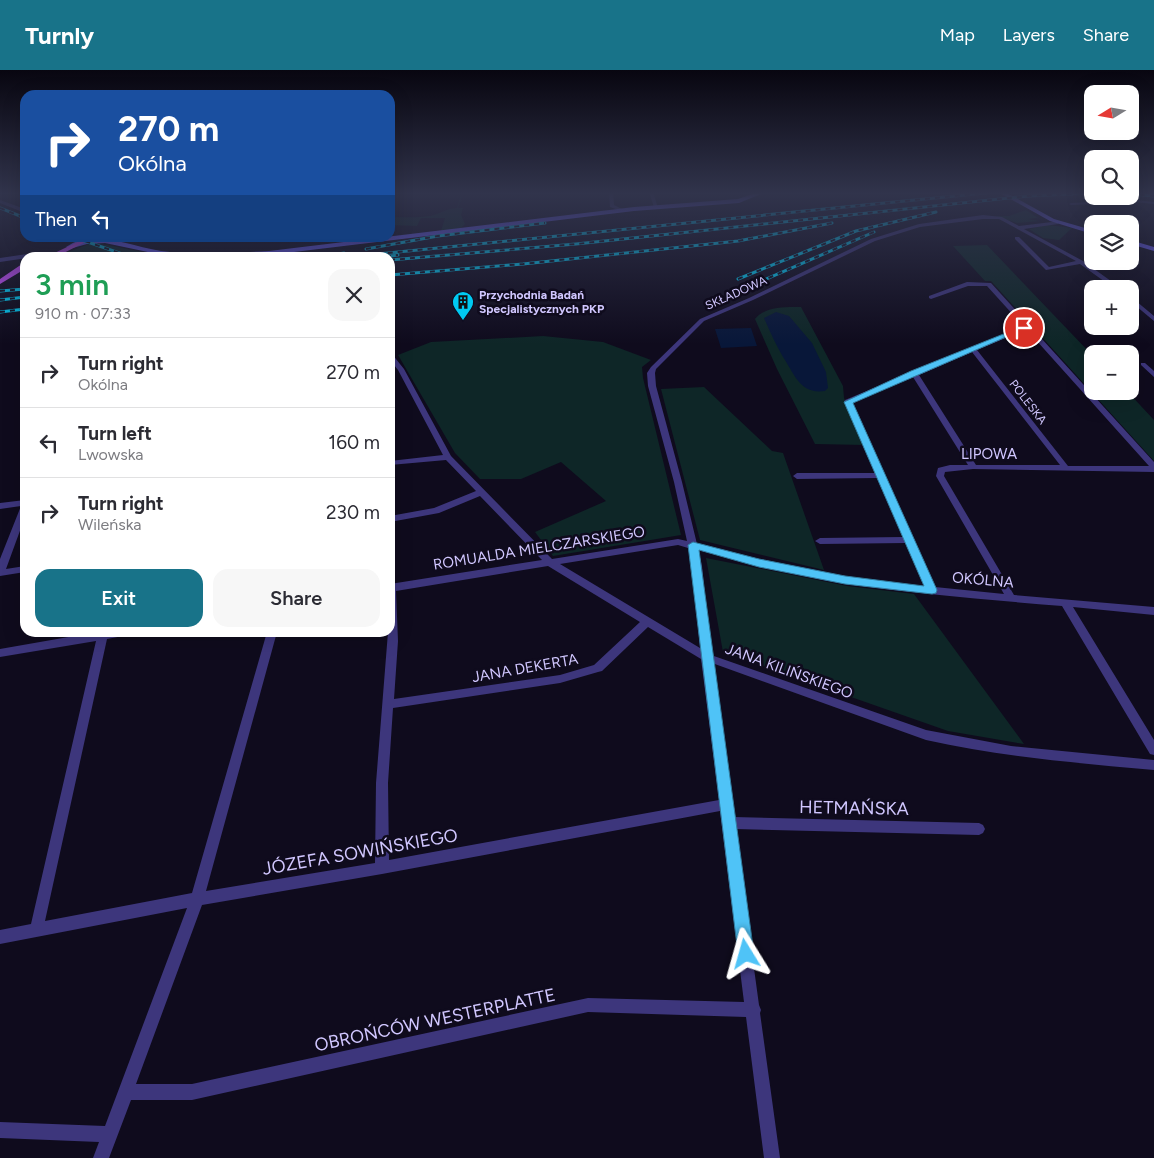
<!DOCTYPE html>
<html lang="en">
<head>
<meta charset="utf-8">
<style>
  :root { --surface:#fff; --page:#f7f7f7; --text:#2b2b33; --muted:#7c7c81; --line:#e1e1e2; --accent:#187389 }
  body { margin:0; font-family:Figtree,sans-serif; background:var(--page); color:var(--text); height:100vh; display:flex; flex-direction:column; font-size:19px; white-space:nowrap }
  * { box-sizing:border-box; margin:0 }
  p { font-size:16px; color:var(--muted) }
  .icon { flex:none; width:28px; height:28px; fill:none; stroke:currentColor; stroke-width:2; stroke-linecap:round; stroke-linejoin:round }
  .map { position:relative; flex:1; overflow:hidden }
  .sheet { position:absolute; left:20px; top:182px; width:375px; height:385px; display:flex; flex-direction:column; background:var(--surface); border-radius:15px; box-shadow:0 5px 20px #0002 }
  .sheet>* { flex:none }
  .hud { position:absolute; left:20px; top:20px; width:375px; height:152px; border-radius:15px; box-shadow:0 5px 20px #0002; background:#1a4fa0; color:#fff; overflow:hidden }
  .needle { width:32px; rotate:259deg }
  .tools { position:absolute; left:1084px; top:15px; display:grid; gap:10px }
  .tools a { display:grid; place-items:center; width:55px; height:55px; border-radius:10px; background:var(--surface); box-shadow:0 5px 20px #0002; font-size:25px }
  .pin { position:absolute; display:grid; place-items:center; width:42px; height:42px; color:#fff; margin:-21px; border:2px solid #fff; border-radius:50%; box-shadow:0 1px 5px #0007 }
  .me { position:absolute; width:55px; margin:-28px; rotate:352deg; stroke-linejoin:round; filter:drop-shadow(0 0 4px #0008) }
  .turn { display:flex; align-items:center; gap:18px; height:105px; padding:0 15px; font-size:22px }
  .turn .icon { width:65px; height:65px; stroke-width:2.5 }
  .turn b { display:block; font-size:35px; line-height:42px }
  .then { display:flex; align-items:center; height:48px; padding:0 15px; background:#0003; gap:10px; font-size:19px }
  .round { display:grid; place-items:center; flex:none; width:52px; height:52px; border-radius:15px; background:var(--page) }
  .head { display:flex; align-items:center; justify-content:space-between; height:85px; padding:0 15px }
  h1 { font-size:30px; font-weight:600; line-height:38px; color:#1e9e55 }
  .action { display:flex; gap:10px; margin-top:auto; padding:10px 15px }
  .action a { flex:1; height:58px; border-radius:15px; background:var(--accent); color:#fff; font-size:20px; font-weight:600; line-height:58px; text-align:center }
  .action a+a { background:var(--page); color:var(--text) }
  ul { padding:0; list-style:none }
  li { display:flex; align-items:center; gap:15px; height:70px; padding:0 15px; border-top:1px solid var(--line) }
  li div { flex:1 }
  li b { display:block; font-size:19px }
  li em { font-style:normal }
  header { display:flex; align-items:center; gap:30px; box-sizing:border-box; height:70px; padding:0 25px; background:var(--accent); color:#fff }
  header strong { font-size:24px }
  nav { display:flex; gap:28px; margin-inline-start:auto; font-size:18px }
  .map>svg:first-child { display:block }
</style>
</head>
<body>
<header>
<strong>Turnly</strong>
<nav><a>Map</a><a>Layers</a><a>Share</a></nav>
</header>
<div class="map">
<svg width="1154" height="1088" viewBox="0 0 1154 1088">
  <rect width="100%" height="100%" fill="#0f0b1d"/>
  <path fill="#0e2627" d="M 460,127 L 462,127 L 458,138 L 463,138 L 461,145 L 465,154 L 461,158 L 441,161 L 445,148 L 421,148 L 417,156 L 390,155 L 390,147 C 403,147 417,148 430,146 C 440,144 447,138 457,138 Z
    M 1026,140 L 1038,148 L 1027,149 L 1040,151 L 1017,153 L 995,146 L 1009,146 Z
    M 1048,155 L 1072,158 L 1059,170 L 1043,168 L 1029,159 Z
    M 89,174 L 130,187 L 56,187 Z
    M 95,174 L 107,175 L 157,185 L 199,187 L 138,187 Z
    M 987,175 L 1092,285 L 1092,321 L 1127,321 L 1154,350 L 1154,391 L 991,211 L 985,211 L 953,176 Z
    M 801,237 L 843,316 L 844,328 L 865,375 L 815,374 L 777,299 L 755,249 C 766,236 784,237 801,237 Z
    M 543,266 L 603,272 L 651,290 L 642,297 L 643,308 L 681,465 L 553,486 L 535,462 L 606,431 L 561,392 L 521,409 L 480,409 L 455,383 L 398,285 L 431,272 Z
    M 704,317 L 772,381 L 783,383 L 824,500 L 700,470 L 661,319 Z
    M 706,488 L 847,516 L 914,524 L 1024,674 L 948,661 L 723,582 Z"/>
  <path fill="#081739" d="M 776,242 L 789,246 L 812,273 L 826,302 L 828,318 L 825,321 C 800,325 794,303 783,287 C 776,275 770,262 764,248 Z
    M 751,258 L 757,276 L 721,278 L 715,259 Z"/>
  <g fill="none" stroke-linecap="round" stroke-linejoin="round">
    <path fill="#3d367c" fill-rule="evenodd" d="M 609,122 L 613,122 L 614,135 L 624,140 L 624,142 L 610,137 Z
      M 649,122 L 653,122 L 658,138 L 654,137 Z
      M 939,122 L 944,122 L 945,123 L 943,124 Z
      M 0,130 L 25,139 L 25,143 L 0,133 Z
      M 1135,130 L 1154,132 L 1154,134 L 1135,132 L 1071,135 L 1069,134 L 1071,133 Z
      M 983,145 L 1002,147 L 1019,156 L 1060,151 L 1058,154 L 1024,159 L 1083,191 L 1122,219 L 1115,219 L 1080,194 L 1046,200 L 1015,169 L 1015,167 L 1019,167 L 1049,197 L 1076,191 L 999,149 L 983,149 L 920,157 L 875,171 L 753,230 L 704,251 L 656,299 L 655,303 L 656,316 L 682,412 L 697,474 C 772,493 848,509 925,517 L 906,473 L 820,474 L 815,471 L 820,468 L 903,467 L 877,408 L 797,409 L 793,406 L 797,403 L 875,403 L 844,332 L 845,330 L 1016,259 L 1024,257 L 987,216 L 968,216 L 931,229 L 929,228 L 929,226 L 967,212 L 991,213 L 1154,392 L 1154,402 L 973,399 L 945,402 L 944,406 L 1014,525 L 1154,537 L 1154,545 L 1073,537 L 1154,670 L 1154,685 L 1150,684 L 1062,536 C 990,530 918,524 846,514 C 796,506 747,493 698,480 L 702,496 L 711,585 L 926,660 L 1011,676 L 1154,690 L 1154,700 C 1077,693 1001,687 926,670 L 712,593 L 733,747 L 979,753 L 983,755 L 985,759 L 983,763 L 979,765 L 735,759 L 759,935 L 761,940 L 760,943 L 780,1088 L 764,1088 L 746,947 L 588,942 L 192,1030 L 131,1030 L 109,1088 L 93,1088 L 99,1072 L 0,1068 L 0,1052 L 105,1056 L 187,838 L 0,874 L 0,860 L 31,854 L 96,571 L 0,587 L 0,579 L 97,562 L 128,562 L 123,566 L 107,569 L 45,851 L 192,823 L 267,562 L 277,562 L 206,821 L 375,793 L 376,713 L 388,562 L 390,562 L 390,514 L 542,490 L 480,426 L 439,443 L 390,452 L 390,446 L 434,438 L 476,421 L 446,390 L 390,395 L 390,391 L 443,385 L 398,300 L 390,290 L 390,283 L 392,284 L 404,299 L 451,386 L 552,489 L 678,469 L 687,471 L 674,412 L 648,316 L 647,303 L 651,297 L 700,249 L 749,228 L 871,169 L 919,154 ZM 1027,260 L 1149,396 L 1068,396 L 977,280 L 1020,262 ZM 972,282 L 1060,395 L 976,395 L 919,305 ZM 913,307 L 968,395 L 950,395 L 938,398 L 936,406 L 1004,524 L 935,517 L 852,333 ZM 678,475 L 688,478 L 692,496 L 700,578 L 560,494 ZM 548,496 L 640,552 L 594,595 L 560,605 L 394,629 L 398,571 L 396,521 ZM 648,557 L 701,589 L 719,730 L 389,790 L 388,713 L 393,638 L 560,613 L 598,602 L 602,601 ZM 720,741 L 744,932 L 588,928 L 192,1014 L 136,1014 L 202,835 L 382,804 Z
      M 34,183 L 51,184 L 54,186 L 52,188 L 34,187 L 0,192 L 0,188 Z
      M 1130,226 L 1154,246 L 1154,251 L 1130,231 Z
      M 1141,293 L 1145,293 L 1154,301 L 1154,307 L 1141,295 Z
      M 25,430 L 25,447 L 6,499 L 25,496 L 25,502 L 0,506 L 0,489 L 21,436 L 0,439 L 0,433 Z"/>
    <path fill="#6c5eff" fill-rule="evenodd" d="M 758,122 L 766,122 L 739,133 L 634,141 L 269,185 L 230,188 L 167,186 L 105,173 L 87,174 L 69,179 L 66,177 C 96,156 137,180 170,182 C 203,184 236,183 269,181 L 634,137 L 738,129 Z
      M 998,122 L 1005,122 L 1054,149 L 1092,160 L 1092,164 L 1050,151 Z
      M 1130,170 L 1154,177 L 1154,181 L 1130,174 Z"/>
    <path fill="#c84eff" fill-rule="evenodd" d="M 86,168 L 93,168 L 54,188 L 44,188 Z
      M 22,194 L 25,194 L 25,199 L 0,214 L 0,209 Z"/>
    <g stroke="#00caf2" stroke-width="3">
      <path id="rail" d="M 1130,124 L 1154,126
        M 0,138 L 25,148
        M 76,168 L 134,188
        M 366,179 L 438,166 L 545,153
        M 315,188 L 344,183
        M 338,188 L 994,122
        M 376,188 L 398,185
        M 390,190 L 576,174 L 1028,126 L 1092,123
        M 390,205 L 523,194 L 738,171 L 832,153
        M 738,209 L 856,161 L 936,142
        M 741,220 L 874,162
        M 0,221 L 25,219
        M 0,230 L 25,227
        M 0,242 L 25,239"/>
    </g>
    <use href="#rail" stroke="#0f0b1d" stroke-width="2" stroke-dasharray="5" stroke-linecap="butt"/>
  </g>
  <linearGradient id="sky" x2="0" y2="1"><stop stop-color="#080610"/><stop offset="0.45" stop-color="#31344c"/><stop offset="1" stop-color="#31344c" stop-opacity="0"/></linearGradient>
  <rect width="1154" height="274" fill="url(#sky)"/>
  <path fill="#4fc3f7" stroke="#337fa1" d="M 1021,257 L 1027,258 L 853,333 L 937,520 L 936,523 L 932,524 L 845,514 L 759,497 L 699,480 L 754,884 L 752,889 L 746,892 L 740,889 L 738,884 L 688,475 L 693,472 L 759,489 L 845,506 L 924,516 L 844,332 L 911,301 Z"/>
  <defs>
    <g id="building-pin" transform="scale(1.125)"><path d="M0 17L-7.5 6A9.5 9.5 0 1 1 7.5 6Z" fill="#00caf2" stroke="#0f0b1d"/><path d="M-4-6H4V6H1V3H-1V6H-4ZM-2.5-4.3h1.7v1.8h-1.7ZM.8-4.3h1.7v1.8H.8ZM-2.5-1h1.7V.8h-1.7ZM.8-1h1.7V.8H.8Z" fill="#111"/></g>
  </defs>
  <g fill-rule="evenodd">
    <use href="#building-pin" x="463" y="232"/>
  </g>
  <g text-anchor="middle" stroke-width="5" stroke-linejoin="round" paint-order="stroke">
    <g font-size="12" fill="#d1c7ff" stroke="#0f0b1d">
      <text transform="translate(736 223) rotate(-24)" y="4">SKŁADOWA</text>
      <text transform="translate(1028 332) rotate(52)" y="4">POLESKA</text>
    </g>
    <g font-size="12" font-weight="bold" fill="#d1c7ff" stroke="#0f0b1d" text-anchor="start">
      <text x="479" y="229">Przychodnia Badań<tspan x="479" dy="14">Specjalistycznych PKP</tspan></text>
    </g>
    <g font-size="15" fill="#d1c7ff" stroke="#0f0b1d">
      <text x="989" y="389">LIPOWA</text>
      <text transform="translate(539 478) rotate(-9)" y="5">ROMUALDA MIELCZARSKIEGO</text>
      <text transform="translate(983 510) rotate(5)" y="5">OKÓLNA</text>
      <text transform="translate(525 598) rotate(-10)" y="5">JANA DEKERTA</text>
      <text transform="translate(789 601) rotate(20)" y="5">JANA KILIŃSKIEGO</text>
    </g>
    <g font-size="18" fill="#d1c7ff" stroke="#0f0b1d">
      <text transform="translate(854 738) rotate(1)" y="6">HETMAŃSKA</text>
      <text transform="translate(360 782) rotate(-10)" y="6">JÓZEFA SOWIŃSKIEGO</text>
      <text transform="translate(435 950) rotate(-12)" y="6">OBROŃCÓW WESTERPLATTE</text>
    </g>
  </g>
</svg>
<div class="tools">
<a><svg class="needle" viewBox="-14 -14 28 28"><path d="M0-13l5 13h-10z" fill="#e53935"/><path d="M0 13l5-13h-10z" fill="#7c7c81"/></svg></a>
<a><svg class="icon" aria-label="search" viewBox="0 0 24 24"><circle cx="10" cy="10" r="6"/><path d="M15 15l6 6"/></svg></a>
<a><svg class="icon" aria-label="layers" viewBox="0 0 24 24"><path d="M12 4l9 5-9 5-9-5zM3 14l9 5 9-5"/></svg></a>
<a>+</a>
<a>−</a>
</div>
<div class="pin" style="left:1024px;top:258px;background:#d93025"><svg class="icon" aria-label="arrive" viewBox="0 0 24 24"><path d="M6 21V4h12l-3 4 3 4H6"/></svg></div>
<svg class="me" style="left:746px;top:884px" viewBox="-20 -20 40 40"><path d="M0-17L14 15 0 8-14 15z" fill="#4fc3f7" stroke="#fff" stroke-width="4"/></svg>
<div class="hud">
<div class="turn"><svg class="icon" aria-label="right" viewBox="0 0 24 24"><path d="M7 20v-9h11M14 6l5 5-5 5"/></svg><div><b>270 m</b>Okólna</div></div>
<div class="then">Then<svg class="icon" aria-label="left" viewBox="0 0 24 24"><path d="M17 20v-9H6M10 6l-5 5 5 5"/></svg></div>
</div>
<section class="sheet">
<div class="head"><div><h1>3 min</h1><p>910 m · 07:33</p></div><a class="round"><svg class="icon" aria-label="close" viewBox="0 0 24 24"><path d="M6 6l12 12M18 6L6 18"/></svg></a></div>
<ul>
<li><svg class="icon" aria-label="right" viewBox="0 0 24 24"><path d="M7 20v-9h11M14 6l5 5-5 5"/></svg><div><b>Turn right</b><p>Okólna</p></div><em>270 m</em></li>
<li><svg class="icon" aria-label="left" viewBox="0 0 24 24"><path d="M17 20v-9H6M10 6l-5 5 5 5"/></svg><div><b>Turn left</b><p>Lwowska</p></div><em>160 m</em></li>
<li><svg class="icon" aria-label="right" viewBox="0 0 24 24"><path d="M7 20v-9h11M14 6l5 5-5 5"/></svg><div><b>Turn right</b><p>Wileńska</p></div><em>230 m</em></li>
</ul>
<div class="action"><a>Exit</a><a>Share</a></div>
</section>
</div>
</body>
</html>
